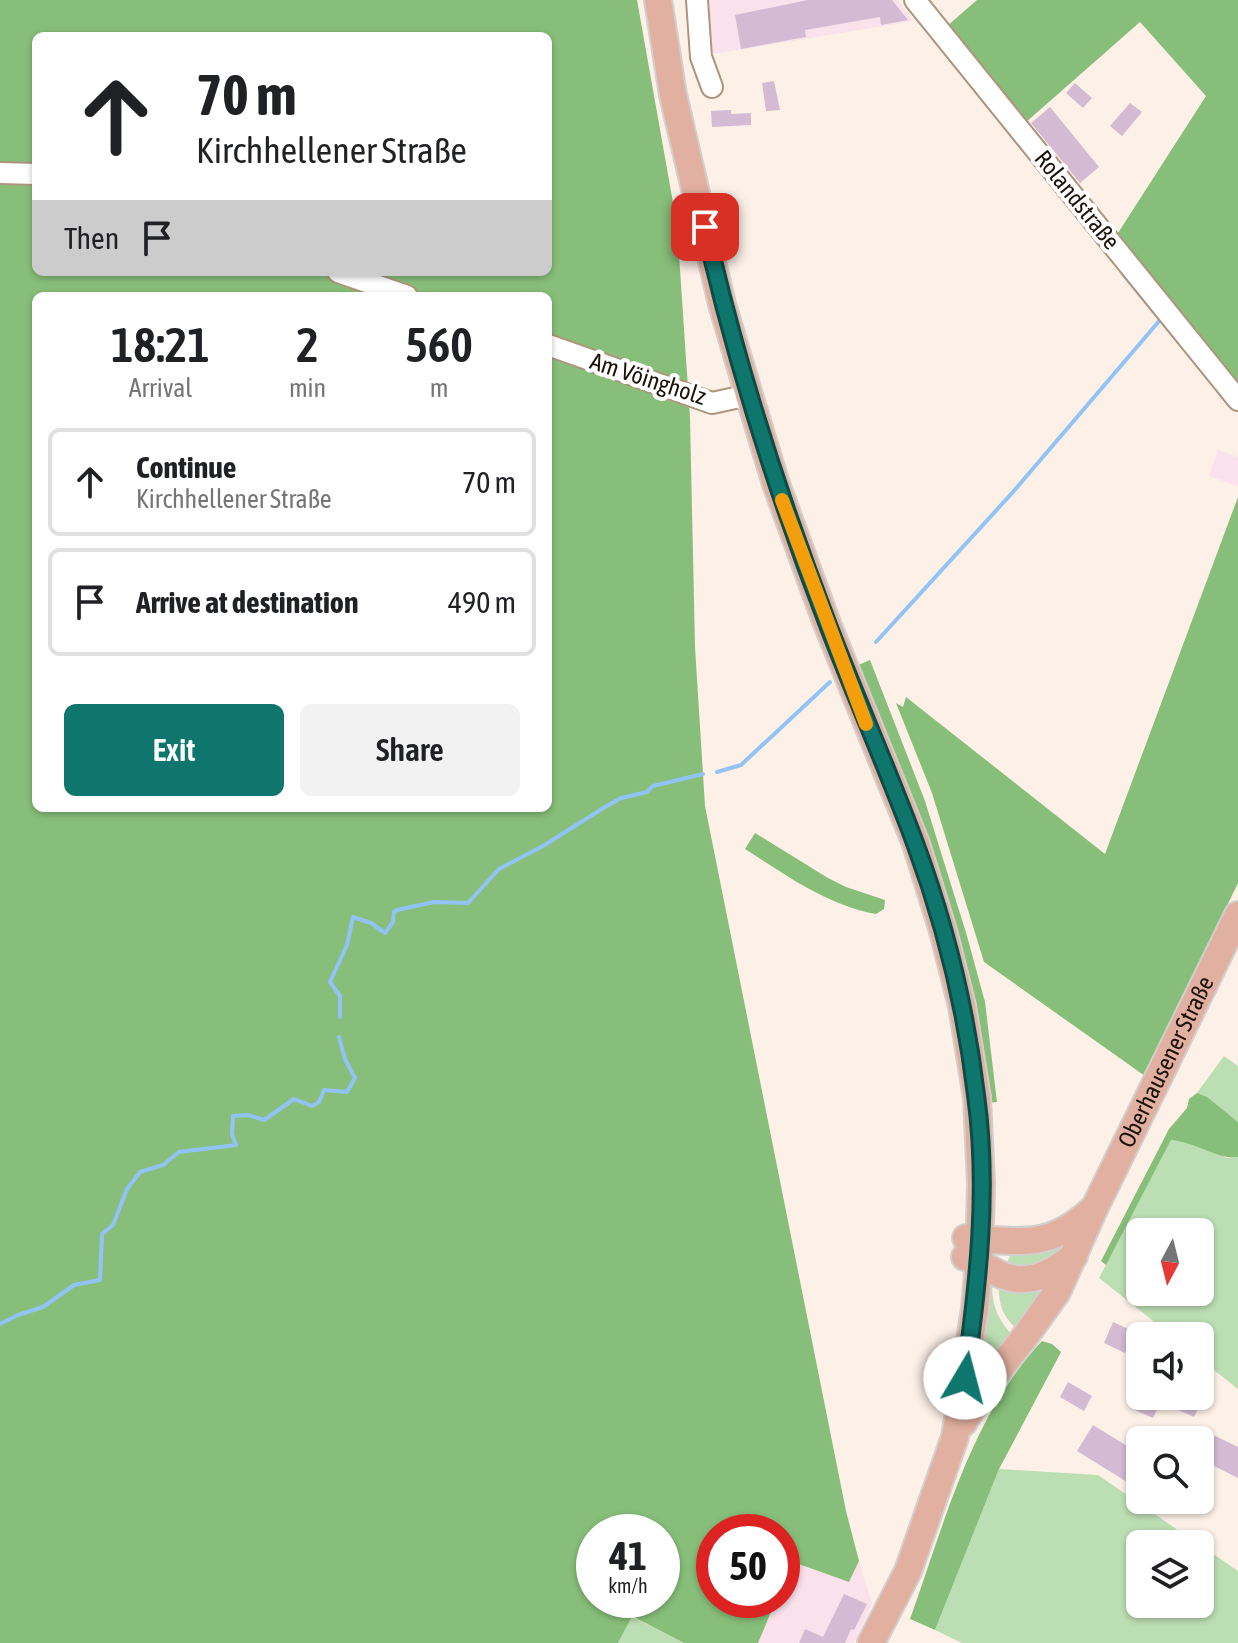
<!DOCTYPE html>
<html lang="en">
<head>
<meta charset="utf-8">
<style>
  :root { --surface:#fff; --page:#f2f2f2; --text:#202124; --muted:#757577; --line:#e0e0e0; --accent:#0f766e }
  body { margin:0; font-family:"Asap Condensed",sans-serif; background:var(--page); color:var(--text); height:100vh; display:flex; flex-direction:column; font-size:30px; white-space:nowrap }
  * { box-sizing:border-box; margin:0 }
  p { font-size:26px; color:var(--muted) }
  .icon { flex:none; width:44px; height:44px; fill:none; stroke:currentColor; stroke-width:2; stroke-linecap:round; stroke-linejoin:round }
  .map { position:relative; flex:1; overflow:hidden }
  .details { position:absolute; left:32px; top:292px; width:520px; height:520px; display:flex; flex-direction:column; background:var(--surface); border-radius:12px; box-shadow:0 2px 6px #0004 }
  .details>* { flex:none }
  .top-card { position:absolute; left:32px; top:32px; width:520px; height:244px; border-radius:12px; box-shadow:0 2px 6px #0004; background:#fff; color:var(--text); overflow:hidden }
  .needle { width:52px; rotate:187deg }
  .buttons { position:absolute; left:1126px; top:1218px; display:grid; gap:16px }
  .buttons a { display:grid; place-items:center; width:88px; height:88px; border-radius:12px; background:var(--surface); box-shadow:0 2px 6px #0004; font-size:40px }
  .speed { position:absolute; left:576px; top:1514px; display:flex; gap:16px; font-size:40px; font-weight:700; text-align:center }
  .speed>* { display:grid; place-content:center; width:104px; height:104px; border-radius:50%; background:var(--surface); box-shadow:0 2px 6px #0004; line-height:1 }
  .speed small { font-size:20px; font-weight:400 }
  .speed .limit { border:12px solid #d22; background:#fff; color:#111 }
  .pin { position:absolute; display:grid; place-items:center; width:68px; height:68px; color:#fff; margin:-34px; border-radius:16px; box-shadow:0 4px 12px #0006 }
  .me { position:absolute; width:88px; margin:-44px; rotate:8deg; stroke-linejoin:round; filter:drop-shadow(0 0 6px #0008) }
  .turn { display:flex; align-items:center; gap:28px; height:168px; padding:0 32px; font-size:36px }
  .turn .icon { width:104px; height:104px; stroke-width:2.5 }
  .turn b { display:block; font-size:56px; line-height:68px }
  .then { display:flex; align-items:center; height:76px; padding:0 32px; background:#0003; gap:16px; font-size:30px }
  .eta { display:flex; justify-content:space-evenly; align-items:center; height:136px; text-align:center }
  .eta b { font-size:48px; font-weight:600; line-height:56px }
  .action { display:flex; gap:16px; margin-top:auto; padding:16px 32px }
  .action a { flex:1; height:92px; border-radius:12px; background:var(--accent); color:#fff; font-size:32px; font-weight:600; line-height:92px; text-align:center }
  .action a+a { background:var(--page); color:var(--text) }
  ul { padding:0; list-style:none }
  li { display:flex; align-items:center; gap:24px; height:108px; margin:0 16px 12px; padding:0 16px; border:4px solid var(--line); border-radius:12px }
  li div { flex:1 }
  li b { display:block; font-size:30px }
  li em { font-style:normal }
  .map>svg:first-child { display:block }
</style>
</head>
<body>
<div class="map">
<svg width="1238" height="1643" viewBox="0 0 1238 1643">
  <rect width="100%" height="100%" fill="#fcf0e7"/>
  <path fill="#fae1eb" d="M 709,0 L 898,0 L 913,21 L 713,54 Z
    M 1218,450 L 1238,457 L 1238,486 L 1209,476 Z
    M 859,1561 L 872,1604 L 854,1643 L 758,1643 L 776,1600 L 782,1600 L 782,1587 L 793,1562 L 849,1582 Z"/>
  <path fill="#bcdeb3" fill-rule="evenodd" d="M 1224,1056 L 1238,1066 L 1238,1122 L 1197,1093 Z
    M 1171,1140 L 1190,1142 L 1227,1158 L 1238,1157 L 1238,1389 L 1200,1359 L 1200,1336 L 1172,1336 L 1099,1278 ZM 1140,1232 L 1200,1232 L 1200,1292 L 1140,1292 Z
    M 1070,1239 L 1049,1265 L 1004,1270 L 1014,1247 Z
    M 1057,1276 L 1020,1332 C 1002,1316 998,1305 999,1281 Z
    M 986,1277 L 992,1282 C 992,1307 998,1320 1015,1338 L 973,1395 Z
    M 999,1469 L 1098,1475 L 1198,1544 L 1140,1544 L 1140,1604 L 1200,1604 L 1200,1545 L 1238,1571 L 1238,1643 L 962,1643 L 935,1630 Z
    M 631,1616 L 684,1643 L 618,1643 Z"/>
  <path fill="#87be79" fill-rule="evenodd" d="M 0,0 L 637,0 L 677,225 L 690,418 L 695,647 L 705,806 L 846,1511 L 859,1561 L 849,1582 L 793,1562 L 782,1587 L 782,1532 L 714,1532 L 714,1600 L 776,1600 L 758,1643 L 684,1643 L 632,1616 L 618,1643 L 0,1643 ZM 36,36 L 548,36 L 548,272 L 36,272 ZM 36,296 L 548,296 L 548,808 L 36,808 ZM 594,1532 L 662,1532 L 662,1600 L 594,1600 Z
    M 977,0 L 1238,0 L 1238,385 L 1118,233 L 1206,96 L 1140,22 L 1025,123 L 946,27 Z
    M 1238,497 L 1238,883 L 1145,1076 L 984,962 L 932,793 L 896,703 L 903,707 L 906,697 L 1105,854 Z
    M 870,660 L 925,801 L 967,936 L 985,1002 L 997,1102 L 986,1103 L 856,666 Z
    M 755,833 L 828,878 L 846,887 L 885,900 L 884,909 L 876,914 C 827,905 786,875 745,849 Z
    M 1197,1093 L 1207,1097 L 1238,1122 L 1238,1157 C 1218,1160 1196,1142 1171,1140 L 1106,1265 L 1101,1261 L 1169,1129 L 1187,1108 L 1189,1099 Z
    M 1042,1341 L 1052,1344 L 1061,1352 L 999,1469 L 935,1630 L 910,1619 C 944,1525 971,1416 1042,1341 Z"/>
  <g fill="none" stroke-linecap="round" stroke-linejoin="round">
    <path stroke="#93c3f6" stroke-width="4" d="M 1123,274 L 1181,345
      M 876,642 L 1013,492 L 1160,320
      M 717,772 L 741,765 L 830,682
      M 340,1017 L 340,996 L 330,982 L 347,945 L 353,917 L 371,923 L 385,933 L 393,922 L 394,912 L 397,910 L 434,902 L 468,903 L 499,869 L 543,846 L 605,807 L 621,798 L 647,792 L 653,786 L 703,774
      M 0,1324 L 18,1315 L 43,1307 L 74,1285 L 100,1280 L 102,1234 L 113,1225 L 127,1189 L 140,1172 L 163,1165 L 179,1152 L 236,1145 L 232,1134 L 233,1116 L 248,1115 L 264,1120 L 294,1099 L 312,1106 L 319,1102 L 324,1090 L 347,1092 L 355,1078 L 345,1059 L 339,1037"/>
  </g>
  <path fill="#d4bad3" d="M 808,0 L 892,0 L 908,20 L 881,25 L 880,17 L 805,30 L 806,37 L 741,49 L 735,15 Z
    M 774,81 L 780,110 L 766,111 L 762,83 Z
    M 1075,83 L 1092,98 L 1083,108 L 1066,93 Z
    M 1130,103 L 1142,112 L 1122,136 L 1110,126 Z
    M 1050,107 L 1099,167 L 1080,183 L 1031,123 Z
    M 731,110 L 731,114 L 751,113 L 751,125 L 712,127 L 711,111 Z
    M 1113,1322 L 1135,1332 L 1125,1353 L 1104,1343 Z
    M 1140,1360 L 1140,1394 L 1127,1388 Z
    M 1068,1382 L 1092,1396 L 1084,1411 L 1060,1397 Z
    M 1139,1396 L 1187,1396 L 1201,1403 L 1194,1417 L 1161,1402 L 1153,1418 L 1133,1409 Z
    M 1093,1425 L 1140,1454 L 1140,1490 L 1077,1451 Z
    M 1203,1430 L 1238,1447 L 1238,1478 L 1200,1459 L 1200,1436 Z
    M 844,1594 L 867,1604 L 854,1630 L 851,1629 L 845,1643 L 799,1643 L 805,1629 L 823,1637 Z"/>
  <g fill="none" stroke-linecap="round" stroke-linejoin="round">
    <g stroke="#af947e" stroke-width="24">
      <path id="minor" d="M 697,0 L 701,57 L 712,87
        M 915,0 L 1238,400
        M 0,173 L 36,174
        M 338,272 L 407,296
        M 548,345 L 712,403 L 749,395"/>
    </g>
    <g stroke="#d2d0ce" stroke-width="30">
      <g id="major">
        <path d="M 658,0 L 673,95 L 722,304 L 749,395 L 776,484 L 826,621 L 916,844 L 943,931 L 962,1006 L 977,1098 L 981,1184 L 979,1262 L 975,1308 L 955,1437 L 908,1571 L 871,1643"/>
        <path d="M 966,1238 C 1022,1241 1049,1250 1093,1209"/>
        <path d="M 965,1257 C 978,1261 987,1268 999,1274 C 1028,1287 1051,1274 1074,1256"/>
        <path id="s1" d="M 963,1423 L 986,1386 L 1024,1338 L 1057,1292 L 1095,1207 L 1238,915"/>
      </g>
    </g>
    <use href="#minor" stroke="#fff" stroke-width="20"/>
    <use href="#major" stroke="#e2b0a0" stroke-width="26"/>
  </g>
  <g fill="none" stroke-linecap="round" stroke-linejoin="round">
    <g stroke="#0a4d48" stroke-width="20">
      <path id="route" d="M 705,227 C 736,363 778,495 828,625 C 856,698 888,770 915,843 C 945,924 966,1010 976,1095 C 989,1189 978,1285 965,1378"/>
    </g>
    <use href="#route" stroke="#0f766e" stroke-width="14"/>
    <path stroke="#f59e0b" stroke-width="14" d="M 782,500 L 866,724"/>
  </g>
  <g text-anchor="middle" stroke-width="8" stroke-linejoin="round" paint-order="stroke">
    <g font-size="24" fill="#1c120a" stroke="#fff">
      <text transform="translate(1077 200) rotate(51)" y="8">Rolandstraße</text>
      <text transform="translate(648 379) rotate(18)" y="8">Am Vöingholz</text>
      <text dy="8" stroke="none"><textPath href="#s1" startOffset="416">Oberhausener Straße</textPath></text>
    </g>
  </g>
</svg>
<div class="buttons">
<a><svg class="needle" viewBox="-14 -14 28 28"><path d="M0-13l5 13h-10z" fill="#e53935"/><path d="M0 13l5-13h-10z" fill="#757577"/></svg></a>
<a><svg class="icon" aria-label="sound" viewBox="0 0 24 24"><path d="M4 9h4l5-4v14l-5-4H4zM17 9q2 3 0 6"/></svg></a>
<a><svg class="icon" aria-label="search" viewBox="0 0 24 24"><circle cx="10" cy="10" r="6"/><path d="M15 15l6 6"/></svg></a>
<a><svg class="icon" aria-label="layers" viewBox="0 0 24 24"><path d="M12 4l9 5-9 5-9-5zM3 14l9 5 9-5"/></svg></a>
</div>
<div class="speed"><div>41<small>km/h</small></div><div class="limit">50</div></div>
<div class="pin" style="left:705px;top:227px;background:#d93025"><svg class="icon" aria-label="arrive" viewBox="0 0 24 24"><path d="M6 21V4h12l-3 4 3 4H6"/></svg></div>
<svg class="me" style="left:965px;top:1378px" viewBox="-20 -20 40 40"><circle r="19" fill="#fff"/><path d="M0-13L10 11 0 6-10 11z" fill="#0f766e"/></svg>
<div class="top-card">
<div class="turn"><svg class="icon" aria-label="ahead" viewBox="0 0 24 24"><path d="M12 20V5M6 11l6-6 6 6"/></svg><div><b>70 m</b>Kirchhellener Straße</div></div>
<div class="then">Then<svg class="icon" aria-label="arrive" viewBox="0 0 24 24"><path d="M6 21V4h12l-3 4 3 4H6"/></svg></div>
</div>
<section class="details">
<div class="eta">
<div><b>18:21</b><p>Arrival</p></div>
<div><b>2</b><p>min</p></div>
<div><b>560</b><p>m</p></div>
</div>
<ul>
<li><svg class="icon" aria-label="ahead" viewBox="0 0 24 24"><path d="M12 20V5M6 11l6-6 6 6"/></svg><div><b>Continue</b><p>Kirchhellener Straße</p></div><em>70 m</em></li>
<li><svg class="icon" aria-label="arrive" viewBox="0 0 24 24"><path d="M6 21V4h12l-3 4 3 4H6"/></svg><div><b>Arrive at destination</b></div><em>490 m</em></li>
</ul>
<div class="action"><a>Exit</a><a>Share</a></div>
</section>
</div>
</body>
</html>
